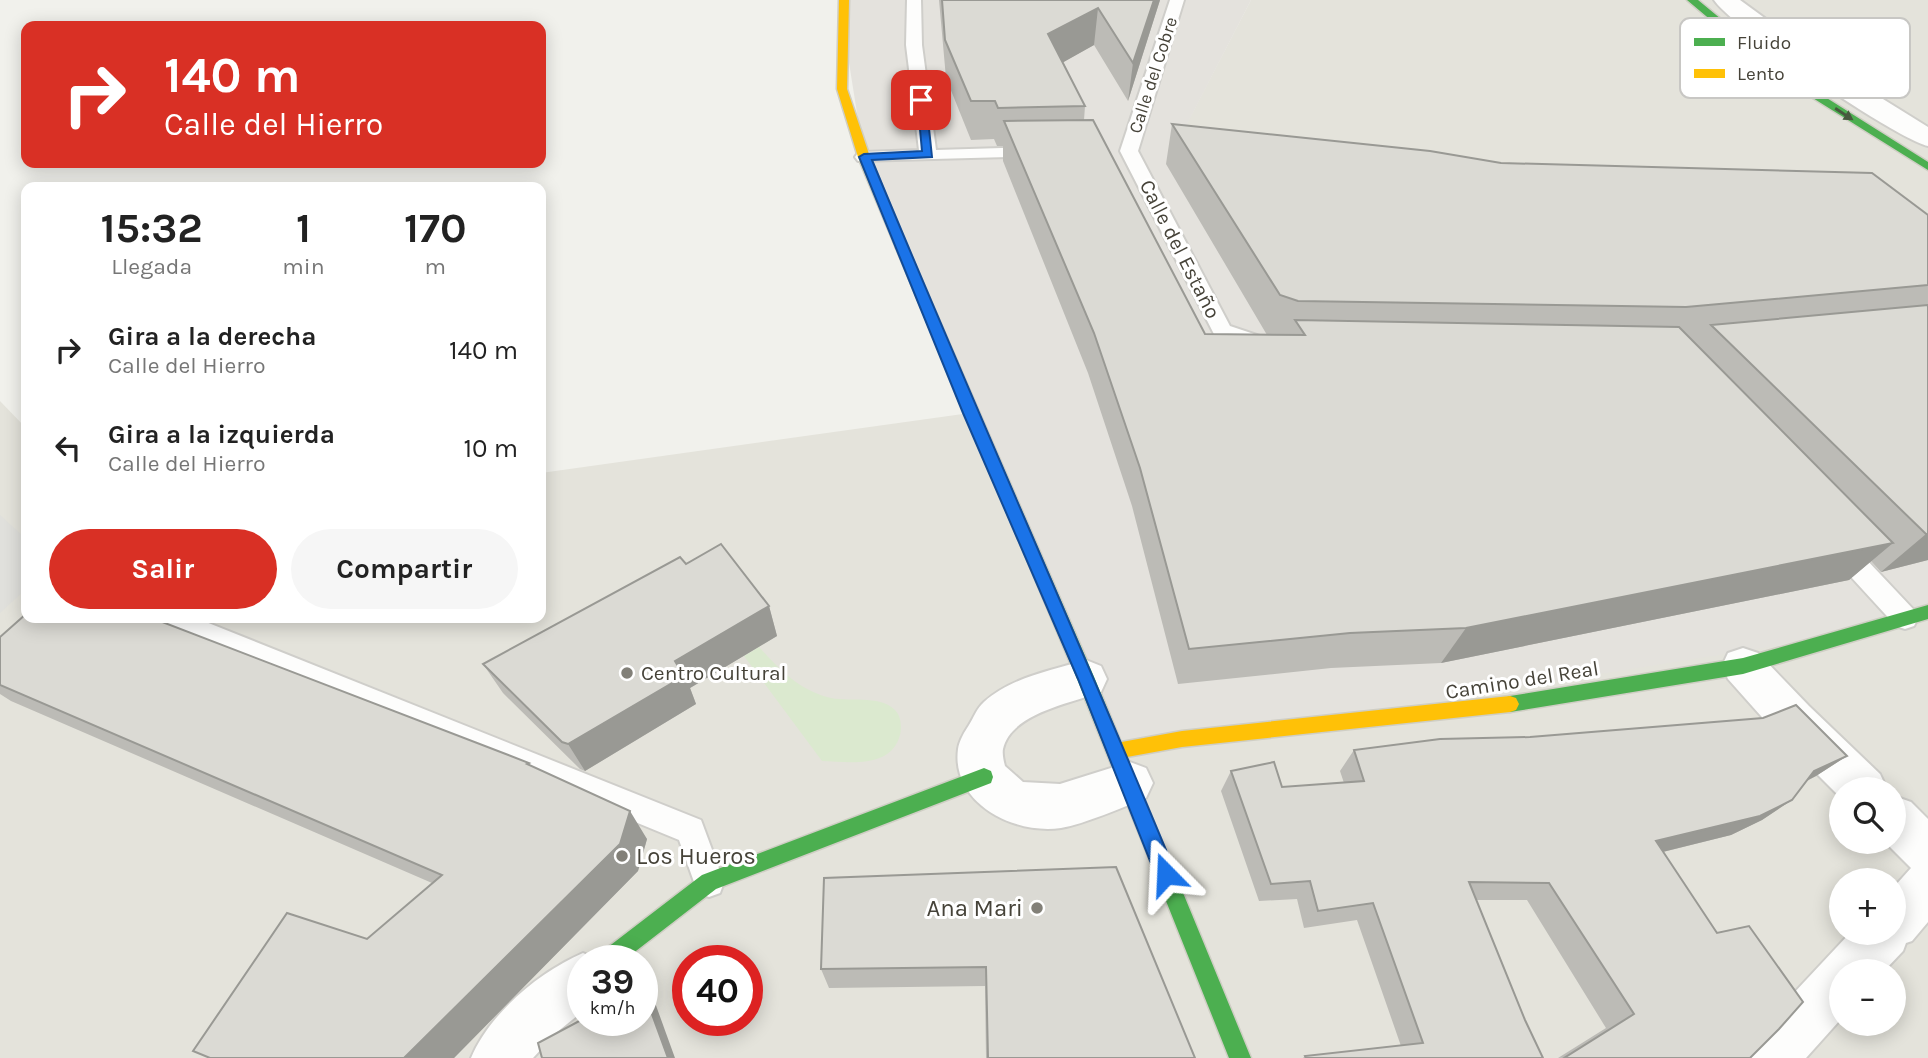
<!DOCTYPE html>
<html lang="es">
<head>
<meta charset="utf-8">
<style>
  :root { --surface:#fff; --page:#f6f6f6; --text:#222; --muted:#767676; --accent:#d93025 }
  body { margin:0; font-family:Karla,sans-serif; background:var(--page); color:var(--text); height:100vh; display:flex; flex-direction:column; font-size:26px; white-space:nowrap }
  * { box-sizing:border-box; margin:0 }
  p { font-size:23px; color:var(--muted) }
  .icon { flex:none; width:38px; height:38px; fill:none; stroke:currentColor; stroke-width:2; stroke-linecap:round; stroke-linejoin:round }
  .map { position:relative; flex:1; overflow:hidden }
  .side { position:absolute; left:21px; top:182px; width:525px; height:441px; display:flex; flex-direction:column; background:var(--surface); border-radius:14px; box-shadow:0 4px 18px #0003 }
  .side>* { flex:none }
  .guide { position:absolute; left:21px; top:21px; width:525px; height:147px; border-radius:14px; box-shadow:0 4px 18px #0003; background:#d93025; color:#fff; overflow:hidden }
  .buttons { position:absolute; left:1829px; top:777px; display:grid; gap:14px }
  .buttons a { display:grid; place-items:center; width:77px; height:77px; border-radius:50%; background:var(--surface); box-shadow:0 4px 18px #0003; font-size:35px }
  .speed { position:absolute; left:567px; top:945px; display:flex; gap:14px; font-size:35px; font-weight:700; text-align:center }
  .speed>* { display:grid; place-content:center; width:91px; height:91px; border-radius:50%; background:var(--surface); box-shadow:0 4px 18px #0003; line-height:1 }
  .speed small { font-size:18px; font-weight:400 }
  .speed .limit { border:10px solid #d22; background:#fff; color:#111 }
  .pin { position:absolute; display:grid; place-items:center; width:60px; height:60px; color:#fff; margin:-30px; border-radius:14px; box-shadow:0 4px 10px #0006 }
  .me { position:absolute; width:77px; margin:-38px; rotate:339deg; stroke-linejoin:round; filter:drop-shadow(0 0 5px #0008) }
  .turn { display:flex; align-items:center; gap:24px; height:147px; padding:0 28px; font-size:32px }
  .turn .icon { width:91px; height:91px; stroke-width:2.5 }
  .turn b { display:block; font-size:49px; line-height:60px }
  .eta { display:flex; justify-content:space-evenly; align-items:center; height:119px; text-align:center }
  .eta b { font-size:42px; font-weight:700; line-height:49px }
  .primary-button { display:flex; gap:14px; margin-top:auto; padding:14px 28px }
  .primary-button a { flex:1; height:80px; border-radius:42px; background:var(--accent); color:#fff; font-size:28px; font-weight:700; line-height:80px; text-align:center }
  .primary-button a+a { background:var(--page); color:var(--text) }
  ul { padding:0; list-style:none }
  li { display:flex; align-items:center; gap:21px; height:98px; padding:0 28px }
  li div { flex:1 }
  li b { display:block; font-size:26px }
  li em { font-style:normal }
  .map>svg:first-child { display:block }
</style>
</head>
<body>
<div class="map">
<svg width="1928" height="1058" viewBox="0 0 1928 1058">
  <rect width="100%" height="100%" fill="#f1f1ec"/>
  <path fill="#e4e3db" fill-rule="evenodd" d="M 1251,0 L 1928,0 L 1928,282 L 1182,133 Z
    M 0,401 L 26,428 L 26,618 L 541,618 L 541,473 L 970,413 L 1928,612 L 1928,1058 L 0,1058 ZM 1841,789 L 1894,789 L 1894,842 L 1841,842 ZM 1841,880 L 1894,880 L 1894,933 L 1841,933 ZM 583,961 L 642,961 L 642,1020 L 583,1020 ZM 688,961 L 747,961 L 747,1020 L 688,1020 ZM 1841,971 L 1894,971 L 1894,1024 L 1841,1024 Z"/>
  <path fill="#e4e2dd" d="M 844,0 L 1251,0 L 1183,132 L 1928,282 L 1928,612 L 1870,631 L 1116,751 L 864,157 L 843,25 Z"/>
  <path fill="#dbe9cf" d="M 759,647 C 779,669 798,689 827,697 C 847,703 879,694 895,710 C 901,716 902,727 900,735 C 891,769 849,762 822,761 L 744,656 Z"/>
  <path fill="#e0e0dc" d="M 0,515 L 26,539 L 26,589 L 0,613 Z"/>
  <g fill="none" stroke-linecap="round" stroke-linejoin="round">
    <g stroke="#cfceca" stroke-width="4">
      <path id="lane" d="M 907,0 L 921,0 L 922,45 L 936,150 L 1037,147 L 1046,152 L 1043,156 L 858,161 L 855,157 L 858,153 L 864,152 L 919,150 L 906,45 Z
        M 1170,0 L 1184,0 L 1138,151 L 1230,326 L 1272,340 L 1276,345 L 1272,350 L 1265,352 L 1215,336 L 1120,151 Z
        M 1839,537 L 1848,540 L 1914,610 L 1918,618 L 1914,626 L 1905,629 L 1896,626 L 1830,554 L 1827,547 L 1830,540 Z
        M 155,618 L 196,618 L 701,820 L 724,882 L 720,893 L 709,897 L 698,893 L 679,840 L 159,626 Z"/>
    </g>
    <g stroke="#cfceca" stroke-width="4">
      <path id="street" d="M 1714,0 L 1740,0 L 1833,68 L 1928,127 L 1928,146 C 1895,138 1733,28 1714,0 Z
        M 1743,648 L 1758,653 L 1809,706 L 1880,774 L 1887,789 L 1841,789 L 1841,798 L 1777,734 L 1728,679 L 1722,666 L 1728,653 Z
        M 1086,660 L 1101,666 L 1107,679 L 1101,692 C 1072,703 1011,713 1003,749 C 1002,754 1004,762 1005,766 L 1023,782 L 1060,784 L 1130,762 L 1146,768 L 1153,783 L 1146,798 C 1123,807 1085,824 1061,828 C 1014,835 951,803 958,749 C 959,741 965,731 969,725 C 974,717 977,708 984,702 C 1012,677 1050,671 1086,660 Z
        M 1894,796 L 1911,802 L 1928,819 L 1928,922 L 1912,941 L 1906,943 L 1903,951 L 1884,971 L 1841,971 L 1841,1019 L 1806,1058 L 1743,1058 L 1751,1039 L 1850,933 L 1894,933 L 1894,887 L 1911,868 L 1885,842 L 1894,842 Z
        M 583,953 L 601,961 L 583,961 L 583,1011 L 556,1033 L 533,1058 L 471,1058 C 490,1013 539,972 583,953 Z"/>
    </g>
    <g stroke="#cfcec4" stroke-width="3">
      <path id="fast" d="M 1687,0 L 1698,0 L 1784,71 L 1928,162 L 1928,170 L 1776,75 Z
        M 902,244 L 908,248 L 1095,679 L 1251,1058 L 1229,1058 L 1077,679 L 896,248 Z
        M 1928,605 L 1928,619 L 1743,674 L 1510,712 L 1504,710 L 1501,704 L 1504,698 L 1510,696 L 1743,658 Z
        M 984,768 L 991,771 L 993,777 L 991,783 L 716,889 L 623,961 L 596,961 L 599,954 L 702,875 Z"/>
    </g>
    <g stroke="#cfcec4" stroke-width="3">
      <path id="slow" d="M 839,0 L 849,0 L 847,89 L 870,157 L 908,248 L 906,251 L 902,252 L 896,248 L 858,157 L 837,89 Z
        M 1510,696 L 1516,698 L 1519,704 L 1516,710 L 1510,712 L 1182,747 L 1116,759 L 1110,757 L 1107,751 L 1110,745 L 1116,743 L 1182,731 Z"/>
    </g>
    <use href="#lane" fill="#fdfdfc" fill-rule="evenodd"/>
    <use href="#street" fill="#fdfdfc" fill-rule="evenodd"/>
    <use href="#fast" fill="#4caf50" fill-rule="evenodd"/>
    <use href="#slow" fill="#ffc107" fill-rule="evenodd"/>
  </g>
  <path fill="#bcbbb6" d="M 939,0 L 1160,0 L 1128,101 L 1094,45 L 1063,62 L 1085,106 L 1084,120 L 1205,334 L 1267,335 L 1166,164 L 1172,124 L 1928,215 L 1928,560 L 1881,572 L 1871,561 L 1849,580 L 1441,663 L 1331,668 L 1178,684 L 1132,506 L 1088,373 L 1003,161 L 1003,146 L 997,146 L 994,139 L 971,140 L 946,78 Z
    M 686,564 L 769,606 L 777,636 L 690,688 L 696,704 L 585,771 L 580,769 L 503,693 L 483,664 Z
    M 0,637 L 532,767 L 647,839 L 638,871 L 454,1058 L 210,1058 L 367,939 L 432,883 L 11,701 L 0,694 Z
    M 1354,750 L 1847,756 L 1816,776 L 1807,781 L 1792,800 L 1762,820 L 1731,835 L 1663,852 L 1750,1058 L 1558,1058 L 1606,1028 L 1527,900 L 1476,900 L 1525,1020 L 1543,1058 L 1303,1058 L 1305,1056 L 1401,1046 L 1357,920 L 1304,928 L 1297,899 L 1259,901 L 1221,791 L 1231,771 L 1282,787 L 1344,783 L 1340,771 Z
    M 824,878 L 1195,1058 L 986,1058 L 985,986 L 829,988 L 821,969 Z"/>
  <path fill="#999994" d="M 1154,0 L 1160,0 L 1128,101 L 1133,63 Z
    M 1098,8 L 1094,45 L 1046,72 L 1048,34 Z
    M 1926,534 L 1928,534 L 1928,560 L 1881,572 Z
    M 1893,543 L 1849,580 L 1441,663 L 1466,628 Z
    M 769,606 L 777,636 L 690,688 L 696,704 L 585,771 L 568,744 L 675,661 Z
    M 1847,756 L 1816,776 L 1784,792 L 1814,771 Z
    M 1792,800 L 1762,820 L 1731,835 L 1630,860 L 1656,841 Z
    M 630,811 L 647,839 L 638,871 L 454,1058 L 404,1058 Z
    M 642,987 L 654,1000 L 675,1058 L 668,1058 Z"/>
  <path fill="#dbdad4" stroke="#999994" stroke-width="2" d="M 942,0 L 1154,0 L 1133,63 L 1098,8 L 1048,34 L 1085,106 L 998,108 L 995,101 L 971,101 L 945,40 Z
    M 1093,120 L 1205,334 L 1305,335 L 1295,320 L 1679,327 L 1893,543 L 1466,628 L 1350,633 L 1189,649 L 1140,468 L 1094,333 L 1004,121 Z
    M 1172,124 L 1430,151 L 1501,163 L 1872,173 L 1928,215 L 1928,285 L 1686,307 L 1298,301 L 1280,295 Z
    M 1928,305 L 1928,534 L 1926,534 L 1711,325 Z
    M 721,544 L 769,606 L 675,661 L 684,676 L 568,744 L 562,742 L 483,664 L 680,557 L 686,564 Z
    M 26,614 L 26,618 L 152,618 L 529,763 L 527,764 L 630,811 L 620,844 L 404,1058 L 210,1058 L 193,1051 L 287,913 L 367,939 L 442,875 L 0,685 L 0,637 Z
    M 1796,705 L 1847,756 L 1814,771 L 1792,800 L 1760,816 L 1656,841 L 1717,933 L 1749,926 L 1803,1002 L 1779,1029 L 1750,1058 L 1564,1058 L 1634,1014 L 1549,883 L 1469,882 L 1525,1020 L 1543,1058 L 1306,1058 L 1305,1056 L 1423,1043 L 1373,903 L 1318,911 L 1310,881 L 1271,884 L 1231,771 L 1274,762 L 1282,787 L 1364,781 L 1354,750 L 1440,739 L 1530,737 L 1763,718 Z
    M 1116,867 L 1195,1058 L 988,1058 L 986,967 L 821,969 L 824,878 Z
    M 642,987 L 668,1058 L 542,1058 L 538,1043 L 583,1019 L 583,1020 L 642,1020 Z"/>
  <defs><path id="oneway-solid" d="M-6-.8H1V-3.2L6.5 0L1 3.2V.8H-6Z" transform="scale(1.75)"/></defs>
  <use fill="#47593e" href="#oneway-solid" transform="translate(1844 114) rotate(33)"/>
  <path fill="#1a73e8" stroke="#114b97" stroke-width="2" d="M 917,97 L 926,100 L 932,157 L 872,160 C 971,399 1077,635 1176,874 L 1173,881 L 1166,884 L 1158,881 L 1078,679 L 963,413 L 859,157 L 864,154 L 922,151 Z"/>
  <g fill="#828078" stroke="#fff" stroke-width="2.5">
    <circle cx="627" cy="673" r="7"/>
    <circle cx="622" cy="856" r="7"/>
    <circle cx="1037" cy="908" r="7"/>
  </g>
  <g text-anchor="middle" stroke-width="6" stroke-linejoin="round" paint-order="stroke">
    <g font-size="18" fill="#464339" stroke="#fff">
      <text transform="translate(1153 75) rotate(-72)" y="6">Calle del Cobre</text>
    </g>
    <g font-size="21" fill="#464339" stroke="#fff">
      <text transform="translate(1180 249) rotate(63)" y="7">Calle del Estaño</text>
      <text transform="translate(1522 680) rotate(-9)" y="7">Camino del Real</text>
    </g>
    <g font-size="21" fill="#464339" stroke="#fff" text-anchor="start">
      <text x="641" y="680">Centro Cultural</text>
    </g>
    <g font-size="24" fill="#464339" stroke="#fff" text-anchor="start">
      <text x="636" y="864">Los Hueros</text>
      <text x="1023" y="916" text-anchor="end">Ana Mari</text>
    </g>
  </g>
  <rect x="1680" y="18" width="230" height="80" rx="10" fill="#fff" stroke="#c8c7c4" stroke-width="2"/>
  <rect x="1694" y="38" width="31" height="8" fill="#4caf50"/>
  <rect x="1694" y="69" width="31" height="9" fill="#ffc107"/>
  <g font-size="19" fill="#464339">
    <text x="1737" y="49">Fluido</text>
    <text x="1737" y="80">Lento</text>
  </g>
</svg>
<div class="buttons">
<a><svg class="icon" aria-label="search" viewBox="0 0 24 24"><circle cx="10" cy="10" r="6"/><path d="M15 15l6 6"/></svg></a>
<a>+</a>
<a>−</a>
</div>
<div class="speed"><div>39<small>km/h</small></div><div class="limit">40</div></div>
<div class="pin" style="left:921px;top:100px;background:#d93025"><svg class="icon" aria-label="arrive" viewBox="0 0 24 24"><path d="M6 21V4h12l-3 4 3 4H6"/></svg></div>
<svg class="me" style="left:1166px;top:874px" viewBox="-20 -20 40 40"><path d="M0-17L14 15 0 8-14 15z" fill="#1a73e8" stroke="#fff" stroke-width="4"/></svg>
<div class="guide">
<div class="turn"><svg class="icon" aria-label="right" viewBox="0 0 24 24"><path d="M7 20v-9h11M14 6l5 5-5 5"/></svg><div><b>140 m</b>Calle del Hierro</div></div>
</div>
<section class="side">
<div class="eta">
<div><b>15:32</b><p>Llegada</p></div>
<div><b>1</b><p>min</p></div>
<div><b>170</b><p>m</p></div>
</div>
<ul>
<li><svg class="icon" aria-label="right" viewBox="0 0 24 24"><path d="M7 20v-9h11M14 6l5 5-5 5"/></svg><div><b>Gira a la derecha</b><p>Calle del Hierro</p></div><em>140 m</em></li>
<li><svg class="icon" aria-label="left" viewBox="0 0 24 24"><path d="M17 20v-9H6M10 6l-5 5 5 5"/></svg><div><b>Gira a la izquierda</b><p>Calle del Hierro</p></div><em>10 m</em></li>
</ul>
<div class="primary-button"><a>Salir</a><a>Compartir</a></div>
</section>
</div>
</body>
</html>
